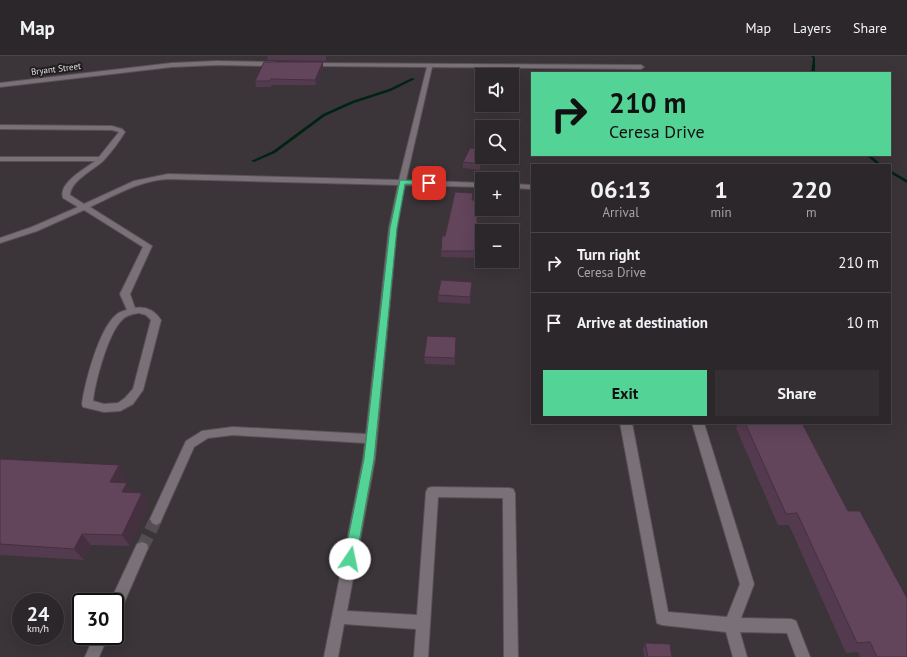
<!DOCTYPE html>
<html lang="en">
<head>
<meta charset="utf-8">
<style>
  :root { --surface:#2c272b; --page:#342f33; --text:#f1f3f6; --muted:#a6a5a9; --line:#484447; --accent:#54d396 }
  body { margin:0; font-family:"PT Sans",sans-serif; background:var(--page); color:var(--text); height:100vh; display:flex; flex-direction:column; font-size:15px; white-space:nowrap }
  * { box-sizing:border-box; margin:0 }
  p { font-size:13px; color:var(--muted) }
  .icon { flex:none; width:22px; height:22px; fill:none; stroke:currentColor; stroke-width:2; stroke-linecap:round; stroke-linejoin:round }
  .map { position:relative; flex:1; overflow:hidden }
  .drawer { position:absolute; left:531px; top:108px; width:360px; height:260px; display:flex; flex-direction:column; background:var(--surface); border-radius:0px; box-shadow:0 4px 16px #0002,0 0 0 1px var(--line) }
  .drawer>* { flex:none }
  .banner { position:absolute; left:531px; top:16px; width:360px; height:84px; border-radius:0px; box-shadow:0 4px 16px #0002,0 0 0 1px var(--line); background:#54d396; color:#111; overflow:hidden }
  .tools { position:absolute; left:475px; top:12px; display:grid; gap:8px }
  .tools a { display:grid; place-items:center; width:44px; height:44px; border-radius:0px; background:var(--surface); box-shadow:0 4px 16px #0002,0 0 0 1px var(--line); font-size:20px }
  .speed { position:absolute; left:12px; top:537px; display:flex; gap:8px; font-size:20px; font-weight:700; text-align:center }
  .speed>* { display:grid; place-content:center; width:52px; height:52px; border-radius:50%; background:var(--surface); box-shadow:0 4px 16px #0002,0 0 0 1px var(--line); line-height:1 }
  .speed small { font-size:10px; font-weight:400 }
  .speed .limit { border:2px solid #111; border-radius:6px; background:#fff; color:#111 }
  .pin { position:absolute; display:grid; place-items:center; width:34px; height:34px; color:#fff; margin:-17px; border-radius:8px; box-shadow:0 2px 6px #0006 }
  .me { position:absolute; width:44px; margin:-22px; rotate:11deg; stroke-linejoin:round; filter:drop-shadow(0 0 3px #0008) }
  .turn { display:flex; align-items:center; gap:14px; height:84px; padding:0 12px; font-size:18px }
  .turn .icon { width:52px; height:52px; stroke-width:2.5 }
  .turn b { display:block; font-size:28px; line-height:34px }
  .eta { display:flex; justify-content:space-evenly; align-items:center; height:68px; text-align:center }
  .eta b { font-size:24px; font-weight:700; line-height:28px }
  .primary-button { display:flex; gap:8px; margin-top:auto; padding:8px 12px }
  .primary-button a { flex:1; height:46px; border-radius:0px; background:var(--accent); color:#111; font-size:16px; font-weight:700; line-height:46px; text-align:center }
  .primary-button a+a { background:var(--page); color:var(--text) }
  ul { padding:0; list-style:none }
  li { display:flex; align-items:center; gap:12px; height:60px; padding:0 12px; border-top:1px solid var(--line) }
  li div { flex:1 }
  li b { display:block; font-size:15px }
  li em { font-style:normal }
  header { display:flex; align-items:center; gap:24px; box-sizing:border-box; height:56px; padding:0 20px; background:var(--surface); border-bottom:1px solid var(--line) }
  header strong { font-size:19px }
  nav { display:flex; gap:22px; margin-inline-start:auto; font-size:14px }
  .map>svg:first-child { display:block }
</style>
</head>
<body>
<header>
<strong>Map</strong>
<nav><a>Map</a><a>Layers</a><a>Share</a></nav>
</header>
<div class="map">
<svg width="907" height="601" viewBox="0 0 907 601">
  <rect width="100%" height="100%" fill="#3b3439"/>
  <g fill="none" stroke-linecap="round" stroke-linejoin="round">
    <path fill="#002413" fill-rule="evenodd" d="M 811,0 L 814,0 L 815,2 L 815,17 L 811,17 L 813,2 Z
      M 412,22 L 415,23 L 391,35 L 354,47 L 325,60 L 275,97 L 254,106 L 251,105 L 273,95 L 323,58 L 352,45 L 389,33 Z
      M 866,99 L 870,99 L 882,109 L 878,109 Z
      M 890,114 L 907,124 L 907,127 L 890,117 Z"/>
    <path stroke="#544d52" stroke-width="13" stroke-dasharray="13 6" stroke-linecap="butt" d="M 142,492 L 156,463"/>
    <g stroke="#585157" stroke-width="2">
      <path id="minor" d="M 217,5 L 275,6 L 278,8 L 275,10 L 217,9 L 172,11 L 0,31 L 0,27 L 172,7 Z
        M 309,7 L 641,9 L 644,11 L 641,13 L 432,11 L 406,124 L 482,127 L 482,131 L 405,129 L 397,172 L 375,403 L 347,555 L 417,559 L 426,436 L 428,432 L 432,431 L 509,432 L 513,433 L 515,437 L 518,601 L 504,601 L 503,442 L 438,441 L 428,601 L 414,601 L 416,573 L 344,568 L 338,601 L 324,601 L 363,403 L 365,387 L 233,379 L 208,382 L 194,391 L 160,467 L 156,469 L 152,467 L 150,463 L 186,385 L 202,375 L 233,371 L 366,378 L 389,172 L 398,129 L 168,123 C 138,125 116,139 90,151 L 152,190 L 130,238 L 135,252 C 146,250 155,255 161,264 L 143,334 L 133,348 L 120,355 L 104,356 L 83,351 L 82,348 C 85,326 99,273 116,259 C 119,256 123,255 127,254 L 120,238 L 143,191 L 84,154 L 37,175 L 0,187 L 0,182 L 32,171 L 78,151 L 63,142 C 58,127 85,113 95,105 L 0,105 L 0,101 L 99,101 L 119,76 L 112,74 L 0,73 L 0,69 L 112,70 L 122,73 L 125,76 C 119,86 112,95 104,104 C 94,114 71,124 70,139 L 84,148 L 134,125 L 168,118 L 399,124 L 427,11 L 311,10 L 308,8 ZM 139,257 L 146,259 L 151,264 L 133,333 L 125,342 L 118,347 L 104,348 L 93,345 C 95,326 108,277 122,264 C 126,259 133,258 139,257 Z
        M 512,128 L 532,129 L 532,133 L 512,132 Z
        M 620,367 L 632,367 L 668,556 L 727,561 L 740,528 L 692,367 L 704,367 L 754,528 L 741,562 L 791,563 L 796,565 L 810,601 L 796,601 L 787,577 L 740,576 L 747,601 L 733,601 L 726,576 L 662,569 L 657,567 Z
        M 142,486 L 147,488 L 148,492 L 120,556 L 115,558 L 115,546 L 110,546 L 137,488 Z
        M 94,580 L 108,580 L 99,601 L 85,601 Z"/>
    </g>
    <use href="#minor" fill="#7a7178" fill-rule="evenodd"/>
  </g>
  <path fill="#543a4e" d="M 267,0 L 328,0 L 326,5 L 268,4 Z
    M 323,6 L 323,12 L 316,29 L 272,29 L 271,31 L 256,31 L 255,25 Z
    M 482,101 L 486,101 L 480,114 L 463,112 L 463,106 Z
    M 479,151 L 477,163 L 477,202 L 441,201 L 441,195 L 445,180 Z
    M 472,226 L 472,233 L 470,248 L 438,246 L 438,239 Z
    M 456,281 L 455,309 L 425,308 L 424,301 Z
    M 738,367 L 802,367 L 907,601 L 860,601 L 858,596 L 846,597 L 789,469 L 778,469 L 736,372 Z
    M 0,403 L 119,409 L 126,421 L 123,427 L 132,436 L 142,437 L 149,448 L 130,490 L 91,489 L 84,504 L 0,499 Z
    M 645,587 L 672,601 L 644,601 L 643,593 Z"/>
  <path fill="#453040" d="M 326,0 L 328,0 L 326,5 Z
    M 323,6 L 323,12 L 316,29 L 315,24 Z
    M 483,101 L 486,101 L 480,114 L 480,108 Z
    M 479,144 L 479,151 L 477,164 L 477,157 Z
    M 472,226 L 472,233 L 470,248 L 470,241 Z
    M 119,409 L 126,421 L 118,438 L 110,426 Z
    M 127,427 L 134,439 L 122,436 Z
    M 142,437 L 149,448 L 130,490 L 122,479 Z
    M 82,478 L 91,489 L 84,504 L 74,493 Z"/>
  <path fill="#62445b" stroke="#453040" d="M 264,6 L 323,6 L 315,24 L 271,23 L 270,25 L 255,25 Z
    M 470,92 L 482,93 L 482,101 L 483,101 L 480,108 L 463,106 Z
    M 455,136 L 473,137 L 472,144 L 479,144 L 477,157 L 477,195 L 441,195 L 442,180 L 445,180 Z
    M 441,224 L 472,226 L 470,241 L 438,239 Z
    M 427,280 L 456,281 L 455,302 L 424,301 Z
    M 745,367 L 802,367 L 848,455 L 860,455 L 907,542 L 907,601 L 877,601 L 870,586 L 857,587 L 797,457 L 786,458 Z
    M 0,403 L 119,409 L 110,426 L 127,427 L 122,436 L 142,437 L 122,479 L 82,478 L 74,493 L 0,488 Z
    M 645,587 L 670,588 L 672,601 L 648,601 Z"/>
  <path fill="#54d396" stroke="#378962" d="M 400,124 L 429,125 L 432,127 L 429,129 L 405,128 L 397,172 L 374,403 L 356,503 L 354,507 L 350,509 L 345,507 L 344,503 L 364,403 L 390,172 Z"/>
  <g text-anchor="middle" stroke-width="4" stroke-linejoin="round" paint-order="stroke">
    <g font-size="9" fill="#e2dde1" stroke="#201d1f">
      <text transform="translate(56 13) rotate(-7)" y="3">Bryant Street</text>
    </g>
  </g>
</svg>
<div class="tools">
<a><svg class="icon" aria-label="sound" viewBox="0 0 24 24"><path d="M4 9h4l5-4v14l-5-4H4zM17 9q2 3 0 6"/></svg></a>
<a><svg class="icon" aria-label="search" viewBox="0 0 24 24"><circle cx="10" cy="10" r="6"/><path d="M15 15l6 6"/></svg></a>
<a>+</a>
<a>−</a>
</div>
<div class="speed"><div>24<small>km/h</small></div><div class="limit">30</div></div>
<div class="pin" style="left:429px;top:127px;background:#d93025"><svg class="icon" aria-label="arrive" viewBox="0 0 24 24"><path d="M6 21V4h12l-3 4 3 4H6"/></svg></div>
<svg class="me" style="left:350px;top:503px" viewBox="-20 -20 40 40"><circle r="19" fill="#fff"/><path d="M0-13L10 11 0 6-10 11z" fill="#54d396"/></svg>
<div class="banner">
<div class="turn"><svg class="icon" aria-label="right" viewBox="0 0 24 24"><path d="M7 20v-9h11M14 6l5 5-5 5"/></svg><div><b>210 m</b>Ceresa Drive</div></div>
</div>
<section class="drawer">
<div class="eta">
<div><b>06:13</b><p>Arrival</p></div>
<div><b>1</b><p>min</p></div>
<div><b>220</b><p>m</p></div>
</div>
<ul>
<li><svg class="icon" aria-label="right" viewBox="0 0 24 24"><path d="M7 20v-9h11M14 6l5 5-5 5"/></svg><div><b>Turn right</b><p>Ceresa Drive</p></div><em>210 m</em></li>
<li><svg class="icon" aria-label="arrive" viewBox="0 0 24 24"><path d="M6 21V4h12l-3 4 3 4H6"/></svg><div><b>Arrive at destination</b></div><em>10 m</em></li>
</ul>
<div class="primary-button"><a>Exit</a><a>Share</a></div>
</section>
</div>
</body>
</html>
